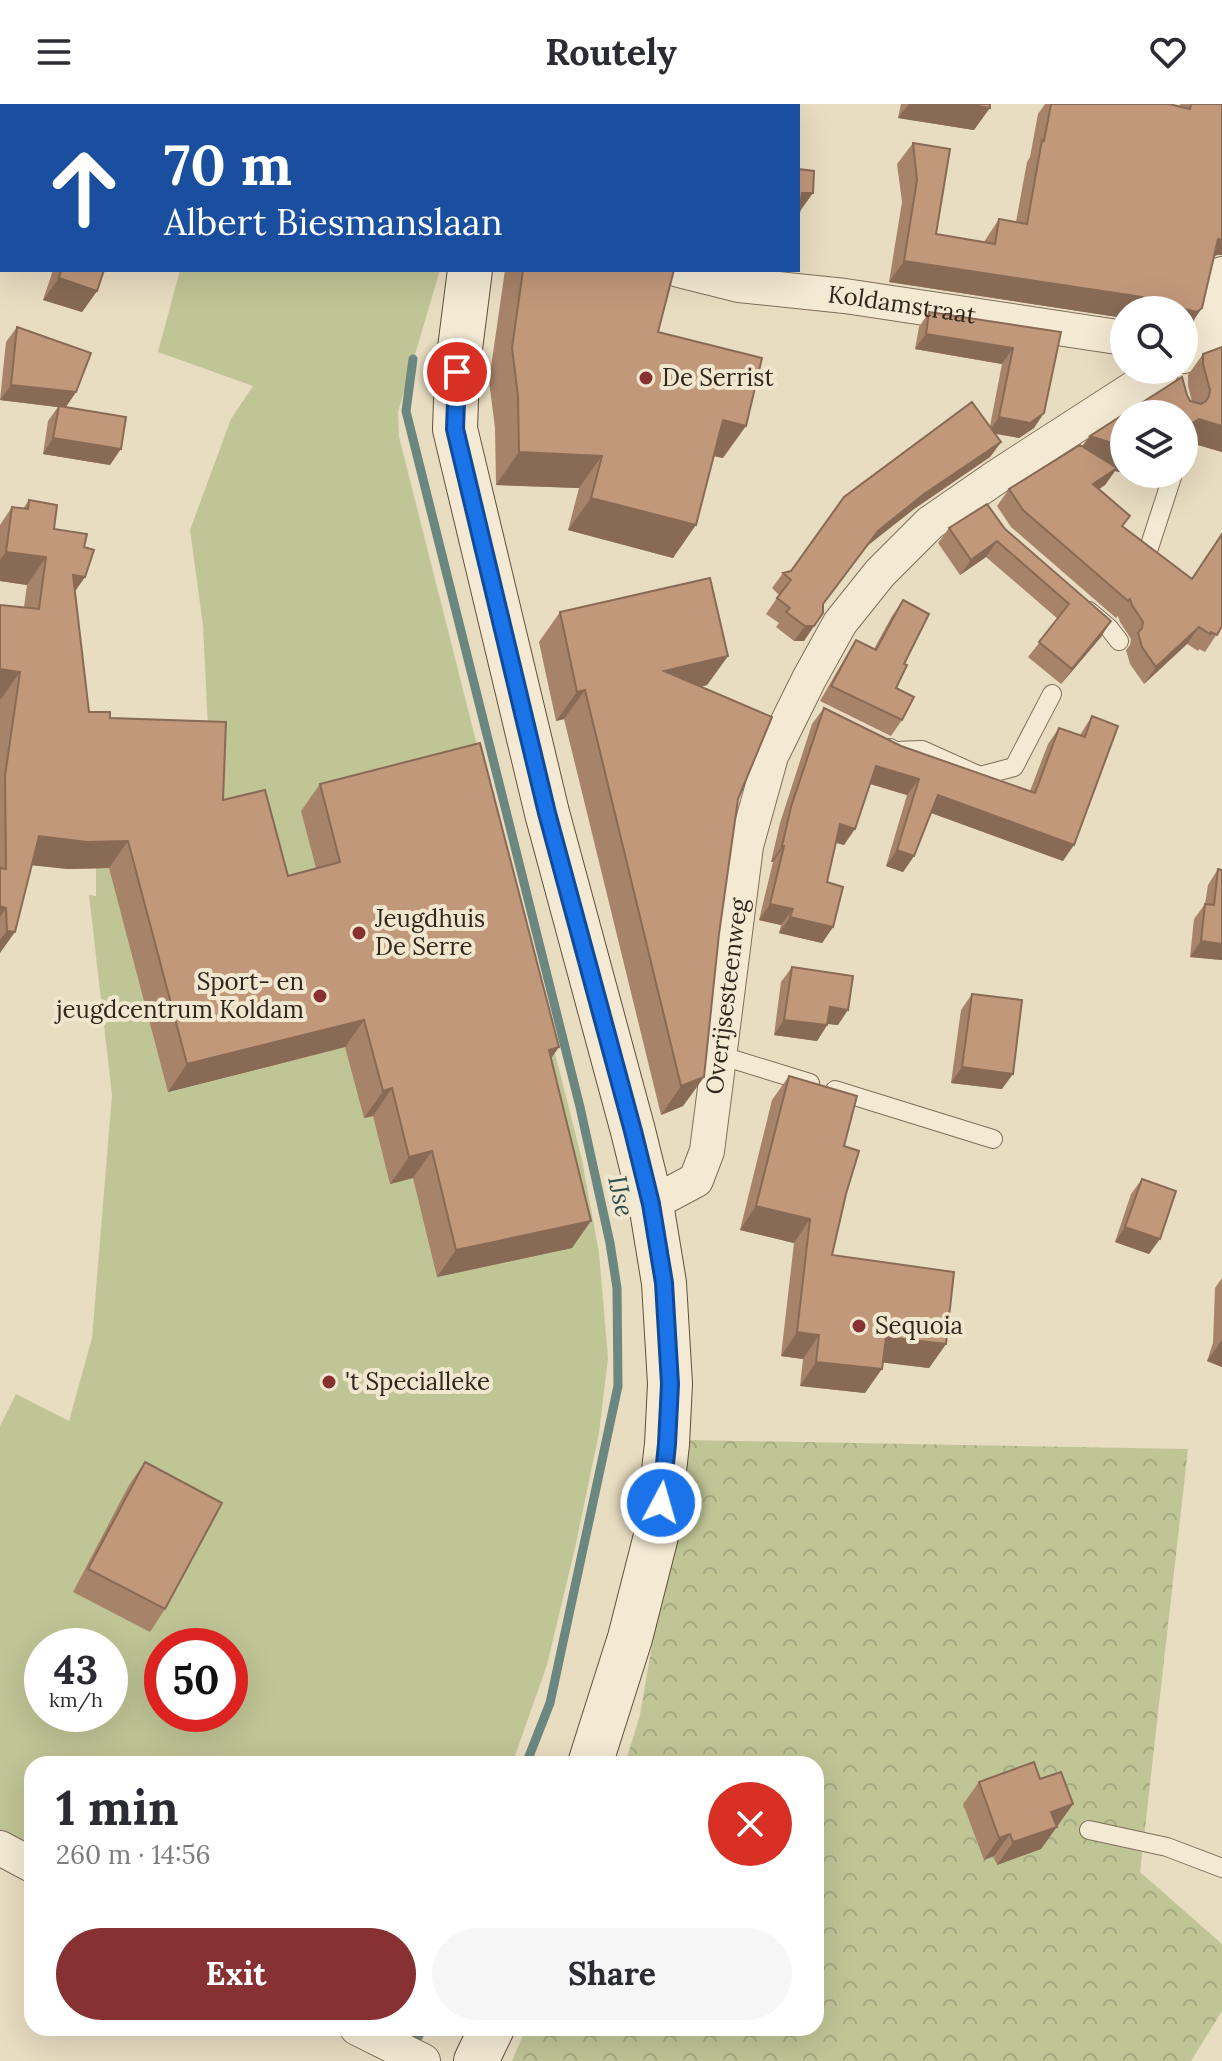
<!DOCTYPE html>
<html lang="en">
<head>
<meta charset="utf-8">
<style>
  :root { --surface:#fff; --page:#f7f7f7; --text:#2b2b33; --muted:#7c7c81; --accent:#883132 }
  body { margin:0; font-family:Lora,serif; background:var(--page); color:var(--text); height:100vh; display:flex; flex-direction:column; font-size:30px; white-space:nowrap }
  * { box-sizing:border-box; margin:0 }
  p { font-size:26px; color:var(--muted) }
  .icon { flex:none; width:44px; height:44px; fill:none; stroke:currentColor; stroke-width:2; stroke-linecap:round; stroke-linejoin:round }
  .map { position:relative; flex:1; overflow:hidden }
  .side { position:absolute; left:24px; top:1652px; width:800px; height:280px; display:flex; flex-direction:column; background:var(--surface); border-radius:24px; box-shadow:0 8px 32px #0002 }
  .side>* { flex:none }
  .banner { position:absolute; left:0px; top:0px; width:800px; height:168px; box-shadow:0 8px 32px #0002; background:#1a4fa0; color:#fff; overflow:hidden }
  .controls { position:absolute; left:1110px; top:192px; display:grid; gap:16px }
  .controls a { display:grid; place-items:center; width:88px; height:88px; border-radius:50%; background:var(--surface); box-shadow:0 8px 32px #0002; font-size:40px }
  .speed { position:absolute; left:24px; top:1524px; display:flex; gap:16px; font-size:40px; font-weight:700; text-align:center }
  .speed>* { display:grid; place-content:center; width:104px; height:104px; border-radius:50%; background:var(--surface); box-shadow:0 8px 32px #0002; line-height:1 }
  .speed small { font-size:20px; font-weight:400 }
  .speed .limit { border:12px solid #d22; background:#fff; color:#111 }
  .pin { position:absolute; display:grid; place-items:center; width:68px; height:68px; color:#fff; margin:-34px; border:4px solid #fff; border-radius:50%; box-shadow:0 2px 8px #0007 }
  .me { position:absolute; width:88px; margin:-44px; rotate:6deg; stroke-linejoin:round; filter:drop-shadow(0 0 6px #0008) }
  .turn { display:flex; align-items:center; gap:28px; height:168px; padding:0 32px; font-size:36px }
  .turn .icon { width:104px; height:104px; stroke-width:2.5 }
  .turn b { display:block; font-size:56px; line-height:68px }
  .round { display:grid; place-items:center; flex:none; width:84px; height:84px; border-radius:42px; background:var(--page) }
  .summary { display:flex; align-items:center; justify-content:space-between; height:136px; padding:0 32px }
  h1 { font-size:48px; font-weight:700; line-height:60px }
  .button { display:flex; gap:16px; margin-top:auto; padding:16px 32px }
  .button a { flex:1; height:92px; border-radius:48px; background:var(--accent); color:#fff; font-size:32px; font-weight:700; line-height:92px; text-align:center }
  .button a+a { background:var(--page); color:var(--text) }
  header { display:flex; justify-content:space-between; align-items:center; height:104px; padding:0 32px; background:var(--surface); font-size:36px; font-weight:700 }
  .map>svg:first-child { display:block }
</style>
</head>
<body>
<header><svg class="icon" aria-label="menu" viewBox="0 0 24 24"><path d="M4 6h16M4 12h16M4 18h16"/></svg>Routely<svg class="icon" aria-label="heart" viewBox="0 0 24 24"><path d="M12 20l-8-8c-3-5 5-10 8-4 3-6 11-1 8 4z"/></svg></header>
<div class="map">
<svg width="1222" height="1957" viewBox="0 0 1222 1957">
  <defs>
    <pattern id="forest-crowns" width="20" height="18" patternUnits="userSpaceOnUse" patternTransform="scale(2)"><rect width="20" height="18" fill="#c0c596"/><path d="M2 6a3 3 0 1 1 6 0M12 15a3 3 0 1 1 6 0" fill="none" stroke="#a5a981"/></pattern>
  </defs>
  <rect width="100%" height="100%" fill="#e8dcc1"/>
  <path fill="url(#forest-crowns)" d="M 687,1336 L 1188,1345 L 1140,1768 L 1222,1840 L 1222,1907 L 1191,1957 L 512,1957 L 526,1924 L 816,1924 L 816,1660 L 625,1660 L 640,1611 Z"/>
  <path fill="#c0c596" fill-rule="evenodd" d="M 180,166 L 440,166 L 398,308 L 399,333 L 582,1056 L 599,1149 L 608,1254 L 599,1329 L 575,1444 L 547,1561 L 512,1660 L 32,1660 L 32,1743 L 0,1726 L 0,1322 L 16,1290 L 69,1317 L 92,1234 L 112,991 L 89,791 L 96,792 L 96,757 L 209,645 L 203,521 L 190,426 L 231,315 L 253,282 L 158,248 ZM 42,1542 L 110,1542 L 110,1610 L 42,1610 ZM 162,1542 L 230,1542 L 230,1610 L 162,1610 Z"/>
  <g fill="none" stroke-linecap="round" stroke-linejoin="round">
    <path stroke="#6b8780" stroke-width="9" d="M 413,255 L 406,307 L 580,1003 L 610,1139 L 617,1184 L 618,1282 L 550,1599 L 526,1660
      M 411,1946 L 423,1924"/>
    <g stroke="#7f6e5a" stroke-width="20">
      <path id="lane" d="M 1148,447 L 1173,370
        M 1089,507 L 1109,524 L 1119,537
        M 890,644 L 895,647 L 922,646 L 980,672 L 1014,663 L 1052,590
        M 719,951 L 810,979
        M 835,986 L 993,1035
        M 1089,1726 L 1167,1743 L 1222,1764"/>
    </g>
    <g stroke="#7f6e5a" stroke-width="36">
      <g id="street">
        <path d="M 222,2 L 223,0"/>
        <path d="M 0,91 L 2,61"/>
        <path id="s1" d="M 679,166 L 739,181 L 845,192 L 1124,234"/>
        <path d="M 1184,252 L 1207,237 L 1222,170"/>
        <path id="s2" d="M 651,1100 L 696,1076 L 707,1047 L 746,742 L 771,652 L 809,575 L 840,519 L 880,469 L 930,419 L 998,372 L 1162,266"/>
        <path d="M 0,1744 L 32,1761"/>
        <path d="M 357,1924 L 423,1957"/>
      </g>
    </g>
    <g stroke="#614f3e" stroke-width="46">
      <path id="secondary" d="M 6,2 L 6,0
        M 496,2 L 496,0
        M 470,166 L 457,268 L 455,325 L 547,709 L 633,1027 L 651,1100 L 664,1179 L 670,1280 L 667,1340 L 657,1428 L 630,1534 L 590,1660
        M 476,1957 L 492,1924"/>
    </g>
    <use href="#lane" stroke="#f4ead3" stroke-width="18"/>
    <use href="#street" stroke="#f4ead3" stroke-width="34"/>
    <use href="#secondary" stroke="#f4ead3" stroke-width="44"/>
  </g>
  <path fill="#a78369" d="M 393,0 L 472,0 L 472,2 L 393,2 Z
    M 545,0 L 725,0 L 725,2 L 545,2 Z
    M 901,0 L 990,0 L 974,26 L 898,14 Z
    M 1045,0 L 1169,0 L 1179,3 L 1180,0 L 1222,0 L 1217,151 L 1214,152 L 1187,226 L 1124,206 L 1124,214 L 889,178 L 902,98 L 897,60 L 913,39 L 936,130 L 984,138 L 999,115 L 1016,118 L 1027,58 L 1030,53 L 1038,10 Z
    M 53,166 L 104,166 L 97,187 L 82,208 L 43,196 Z
    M 505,166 L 674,166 L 658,228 L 723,354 L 714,352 L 673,454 L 568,426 L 579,384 L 496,381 L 495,324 L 489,277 Z
    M 929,208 L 1061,228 L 1034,324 L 1019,334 L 995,330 L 1001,338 L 990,353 L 914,405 L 867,442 L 823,501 L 804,537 L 794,537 L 776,523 L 779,519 L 766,510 L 779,491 L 772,484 L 783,469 L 791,467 L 990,322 L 1002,260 L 915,245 L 919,223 Z
    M 17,223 L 76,288 L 66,303 L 110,361 L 43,350 L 48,317 L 58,303 L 0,296 L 6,238 Z
    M 1222,243 L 1222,348 L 1184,337 L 1184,310 L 1124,310 L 1124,369 L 1115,367 L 1105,381 L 1099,385 L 1130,412 L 1123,422 L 1192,475 L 1222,430 L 1222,522 L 1205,548 L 1199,545 L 1198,547 L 1187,540 L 1144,580 L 1130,560 L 1126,546 L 1130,541 L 1131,535 L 1120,518 L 1118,512 L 1116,514 L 1011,423 L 997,402 L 1009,385 L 1080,341 L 1082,342 L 1090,332 L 1182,273 L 1187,291 L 1192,298 L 1188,282 L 1188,271 L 1203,250 Z
    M 29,396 L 54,425 L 84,443 L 85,473 L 75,487 L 89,608 L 110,614 L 223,696 L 288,772 L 316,764 L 301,707 L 320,680 L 559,943 L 551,954 L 572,1144 L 437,1173 L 413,1074 L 390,1080 L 373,1012 L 364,1014 L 345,943 L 168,988 L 109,764 L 68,765 L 32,761 L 0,849 L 0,501 L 24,503 L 27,481 L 0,477 L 0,421 L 12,403 L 23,405 Z
    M 949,424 L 1005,425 L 1101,533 L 1061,580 L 1028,553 L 1058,515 L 986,453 L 960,471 L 938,439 Z
    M 903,496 L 904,560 L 896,584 L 902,616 L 891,632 L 820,597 L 846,552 L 856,536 L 874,545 L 892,512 Z
    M 560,508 L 728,552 L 707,581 L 701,583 L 738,695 L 719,830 L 704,973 L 683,1002 L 661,1011 L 564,615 L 556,617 L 539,538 Z
    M 824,604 L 901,642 L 1030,687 L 1048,640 L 1059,624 L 1080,631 L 1092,612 L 1063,757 L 931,709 L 914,752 L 903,768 L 886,762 L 907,691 L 870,680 L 844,741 L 836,739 L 827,778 L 833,823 L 822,839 L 779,829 L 781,821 L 759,816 L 773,758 L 771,758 L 780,719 L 812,620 Z
    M 1218,765 L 1222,766 L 1222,856 L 1190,853 L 1194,815 L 1205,800 L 1208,781 Z
    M 792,863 L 838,921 L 828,920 L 817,937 L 774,931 L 781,878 Z
    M 972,890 L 1002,985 L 951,979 L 961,906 Z
    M 789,972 L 844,1042 L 846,1090 L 832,1151 L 946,1240 L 929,1264 L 883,1258 L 865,1289 L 800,1282 L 803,1255 L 781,1252 L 794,1139 L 740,1126 L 772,996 Z
    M 1142,1075 L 1149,1150 L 1115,1138 L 1131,1090 Z
    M 1222,1174 L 1222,1263 L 1207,1257 L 1213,1239 L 1215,1184 Z
    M 145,1358 L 165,1505 L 150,1528 L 73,1488 L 129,1381 Z
    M 1040,1675 L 1073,1700 L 1041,1745 L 997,1761 L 994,1752 L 984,1756 L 963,1700 L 979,1678 Z"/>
  <path fill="#886a55" d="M 909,0 L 966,0 L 990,4 L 974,26 L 898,14 Z
    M 802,89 L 813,89 L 798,110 Z
    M 0,100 L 2,101 L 2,123 L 0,123 Z
    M 1218,135 L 1222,136 L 1222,151 L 1217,151 L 1207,157 Z
    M 904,157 L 1142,193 L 1202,204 L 1187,226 L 1184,228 L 1184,206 L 1124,206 L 1124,214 L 889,178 Z
    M 59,174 L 97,187 L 82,208 L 43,196 Z
    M 926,230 L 1013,244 L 1002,260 L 915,245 Z
    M 11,281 L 76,288 L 65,304 L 0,296 Z
    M 1044,309 L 1034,324 L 1019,334 L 989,328 L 999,313 Z
    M 1199,315 L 1222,322 L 1222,348 L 1184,337 L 1184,324 Z
    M 723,316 L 746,322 L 723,354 L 700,349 Z
    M 1090,332 L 1124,343 L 1124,369 L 1115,367 L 1105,381 L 1081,397 L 1075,353 Z
    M 53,334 L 121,345 L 110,361 L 43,350 Z
    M 1001,338 L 990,353 L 914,405 L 867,442 L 812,515 L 878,427 L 924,390 Z
    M 519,348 L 602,352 L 579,384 L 496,381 Z
    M 591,394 L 696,421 L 673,454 L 568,426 Z
    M 997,437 L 986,453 L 960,471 L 971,456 Z
    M 6,448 L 46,453 L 27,481 L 0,477 L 0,456 Z
    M 73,471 L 85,473 L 66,500 Z
    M 823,509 L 804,537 L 794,537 L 805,522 Z
    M 1111,517 L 1101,533 L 1061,580 L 1072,565 Z
    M 1199,523 L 1187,540 L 1144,580 L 1156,563 Z
    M 728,552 L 707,581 L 644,596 L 664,567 Z
    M 0,565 L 20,568 L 1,595 L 0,595 Z
    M 585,586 L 564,615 L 556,617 L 577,588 Z
    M 876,662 L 919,675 L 907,691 L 864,678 Z
    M 938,691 L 1074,741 L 1063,757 L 926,707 Z
    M 840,720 L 855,725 L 844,741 L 828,736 Z
    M 39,732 L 128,737 L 109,764 L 68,765 L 20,760 Z
    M 782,742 L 784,742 L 773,758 L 771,758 Z
    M 897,746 L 914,752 L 903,768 L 886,762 Z
    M 770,800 L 793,805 L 781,821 L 759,816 Z
    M 0,802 L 6,804 L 0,813 Z
    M 790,813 L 833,823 L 822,839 L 779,829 Z
    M 7,827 L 15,828 L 0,849 L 0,836 Z
    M 1201,837 L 1222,840 L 1222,856 L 1190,853 Z
    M 830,903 L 848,906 L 838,921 L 820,919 Z
    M 364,916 L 345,943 L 168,988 L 187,960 Z
    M 784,916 L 827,921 L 817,937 L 774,931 Z
    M 559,943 L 540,970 L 549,946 Z
    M 962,963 L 1013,970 L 1002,985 L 951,979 Z
    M 704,973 L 683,1002 L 661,1011 L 681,982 Z
    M 392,984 L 373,1012 L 364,1014 L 383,987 Z
    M 432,1047 L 413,1074 L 390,1080 L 409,1053 Z
    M 756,1102 L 810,1115 L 794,1139 L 740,1126 Z
    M 591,1117 L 572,1144 L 437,1173 L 456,1146 Z
    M 1125,1123 L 1160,1135 L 1149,1150 L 1115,1138 Z
    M 797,1228 L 819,1231 L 803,1255 L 781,1252 Z
    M 886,1233 L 946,1240 L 929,1264 L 869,1257 Z
    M 1222,1236 L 1222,1263 L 1207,1257 Z
    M 816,1258 L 882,1265 L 865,1289 L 800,1282 Z
    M 1073,1700 L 1041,1745 L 997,1761 L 1013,1738 L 1051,1708 Z
    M 1010,1730 L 994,1752 L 984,1756 L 999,1734 Z"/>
  <path fill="#c2987a" stroke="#886a55" stroke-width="2" d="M 241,0 L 373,0 L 379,2 L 240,2 Z
    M 405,0 L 472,0 L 472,2 L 405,2 Z
    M 563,0 L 725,0 L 725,2 L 563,2 Z
    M 966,0 L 990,0 L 990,4 Z
    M 1051,0 L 1169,0 L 1190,5 L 1191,0 L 1222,0 L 1222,136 L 1218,135 L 1202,204 L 1197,208 L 1160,199 L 1142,193 L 904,157 L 917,76 L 913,39 L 950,45 L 936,130 L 995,140 L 999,115 L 1027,120 L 1042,36 L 1044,37 Z
    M 798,65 L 814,67 L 813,89 L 802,89 L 798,116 Z
    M 0,81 L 2,84 L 2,101 L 0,100 Z
    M 61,166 L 104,166 L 97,187 L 59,174 Z
    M 523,166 L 674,166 L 658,228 L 762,254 L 746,322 L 723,316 L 696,421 L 591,394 L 602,352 L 519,348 L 518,292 L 512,244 Z
    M 929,208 L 1061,228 L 1044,309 L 1030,319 L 999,313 L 1013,244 L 926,230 Z
    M 17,223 L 91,249 L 76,288 L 11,281 Z
    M 1222,243 L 1222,322 L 1199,315 L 1184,324 L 1184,310 L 1124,310 L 1124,343 L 1090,332 L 1182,273 L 1187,291 L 1190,297 L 1201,300 L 1206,297 L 1209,292 L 1210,286 L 1203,260 L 1203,250 Z
    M 972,298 L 1001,338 L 924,390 L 878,427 L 823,500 L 823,509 L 814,522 L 805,522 L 786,508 L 790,504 L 777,494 L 791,476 L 783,469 L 791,467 L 844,393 Z
    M 59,302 L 126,313 L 121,345 L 53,334 Z
    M 1080,341 L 1117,364 L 1093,380 L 1130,412 L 1122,422 L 1192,475 L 1222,430 L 1222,522 L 1217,531 L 1211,528 L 1210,530 L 1199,523 L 1156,563 L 1142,543 L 1138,529 L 1142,524 L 1143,518 L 1132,501 L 1130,495 L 1128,497 L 1023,406 L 1009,385 Z
    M 29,396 L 57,401 L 54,425 L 87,430 L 84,443 L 94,446 L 85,473 L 73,471 L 89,608 L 110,608 L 110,614 L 226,618 L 223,696 L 265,686 L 288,772 L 340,758 L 320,680 L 480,639 L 559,943 L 549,946 L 591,1117 L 456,1146 L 432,1047 L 409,1053 L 392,984 L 383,987 L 364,916 L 187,960 L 128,737 L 87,738 L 39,732 L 15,828 L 7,827 L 6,804 L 0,802 L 0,764 L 6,765 L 5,672 L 20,568 L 0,565 L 0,501 L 39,505 L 46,453 L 6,448 L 12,403 L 28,405 Z
    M 987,400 L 1005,425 L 1111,517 L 1072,565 L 1039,538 L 1069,500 L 997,437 L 971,456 L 949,424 Z
    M 710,474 L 728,552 L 664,567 L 772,613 L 738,695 L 719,830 L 704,973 L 681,982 L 585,586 L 577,588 L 560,508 Z
    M 903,496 L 929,510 L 904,560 L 907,561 L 896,584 L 914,593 L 902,616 L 831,582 L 856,536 L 876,546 Z
    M 824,604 L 901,642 L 1035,689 L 1059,624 L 1085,633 L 1092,612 L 1118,622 L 1074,741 L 938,691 L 914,752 L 897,746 L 919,675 L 876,662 L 855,725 L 840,720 L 827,778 L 843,783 L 833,823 L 790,813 L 793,805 L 770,800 L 784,742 L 782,742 L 791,703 Z
    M 1218,765 L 1222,766 L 1222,840 L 1201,837 L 1205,800 L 1214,801 Z
    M 792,863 L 853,872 L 848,906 L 830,903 L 827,921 L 784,916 Z
    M 972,890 L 1022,896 L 1013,970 L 962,963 Z
    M 789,972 L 857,992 L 844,1042 L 859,1047 L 846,1090 L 832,1151 L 954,1168 L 946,1240 L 886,1233 L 882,1265 L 816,1258 L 819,1231 L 797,1228 L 810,1115 L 756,1102 Z
    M 1142,1075 L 1176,1087 L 1160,1135 L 1125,1123 Z
    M 145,1358 L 222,1399 L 165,1505 L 88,1465 Z
    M 1034,1658 L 1040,1675 L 1061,1668 L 1073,1700 L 1051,1708 L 1057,1723 L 1013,1738 L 1010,1730 L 999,1734 L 979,1678 Z"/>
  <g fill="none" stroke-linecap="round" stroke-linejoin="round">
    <g stroke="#114b97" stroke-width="20">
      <path id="route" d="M 457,268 L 455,325 L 547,709 L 633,1027 L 651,1100 L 664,1179 L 670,1280 L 667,1340 L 661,1399"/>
    </g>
    <use href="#route" stroke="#1a73e8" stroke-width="14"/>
  </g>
  <g fill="#883132" stroke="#f1e7cf" stroke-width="3">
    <circle cx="646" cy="274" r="8"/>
    <circle cx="359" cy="829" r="8"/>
    <circle cx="320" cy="892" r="8"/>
    <circle cx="859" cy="1222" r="8"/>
    <circle cx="329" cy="1278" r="8"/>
  </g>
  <g text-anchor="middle" stroke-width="8" stroke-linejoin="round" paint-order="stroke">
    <g font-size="24" fill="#31261d" stroke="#f1e7cf">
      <text dy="8" stroke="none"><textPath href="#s1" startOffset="226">Koldamstraat</textPath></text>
      <text dy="8" stroke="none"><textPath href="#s2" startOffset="238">Overijsesteenweg</textPath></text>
    </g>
    <g font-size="24" fill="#31261d" stroke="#f1e7cf" text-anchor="start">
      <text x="662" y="282">De Serrist</text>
      <text x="375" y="823">Jeugdhuis<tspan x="375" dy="28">De Serre</tspan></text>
      <text x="304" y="886" text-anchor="end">Sport- en<tspan x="304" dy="28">jeugdcentrum Koldam</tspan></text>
      <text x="875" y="1230">Sequoia</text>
      <text x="345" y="1286">'t Specialleke</text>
    </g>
    <g font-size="26" font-style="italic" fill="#2e4f4d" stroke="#f1e7cf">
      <text transform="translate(621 1092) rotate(78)" y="9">IJse</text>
    </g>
  </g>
</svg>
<div class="controls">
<a><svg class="icon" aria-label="search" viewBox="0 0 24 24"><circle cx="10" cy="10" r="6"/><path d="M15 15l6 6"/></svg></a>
<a><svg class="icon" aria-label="layers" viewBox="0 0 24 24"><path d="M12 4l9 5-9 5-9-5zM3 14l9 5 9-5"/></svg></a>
</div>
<div class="speed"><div>43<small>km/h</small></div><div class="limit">50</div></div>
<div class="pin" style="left:457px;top:268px;background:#d93025"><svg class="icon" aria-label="arrive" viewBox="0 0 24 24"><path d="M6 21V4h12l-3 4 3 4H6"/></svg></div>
<svg class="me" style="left:661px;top:1399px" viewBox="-20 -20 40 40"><circle r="17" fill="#1a73e8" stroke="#fff" stroke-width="3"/><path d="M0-11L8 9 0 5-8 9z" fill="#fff"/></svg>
<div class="banner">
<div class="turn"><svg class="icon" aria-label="ahead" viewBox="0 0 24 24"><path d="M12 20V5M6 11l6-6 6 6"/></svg><div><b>70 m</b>Albert Biesmanslaan</div></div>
</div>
<section class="side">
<div class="summary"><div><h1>1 min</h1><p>260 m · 14:56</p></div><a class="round" style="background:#d93025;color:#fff"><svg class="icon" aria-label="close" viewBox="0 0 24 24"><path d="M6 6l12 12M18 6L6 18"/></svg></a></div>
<div class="button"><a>Exit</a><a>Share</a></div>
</section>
</div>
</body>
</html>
